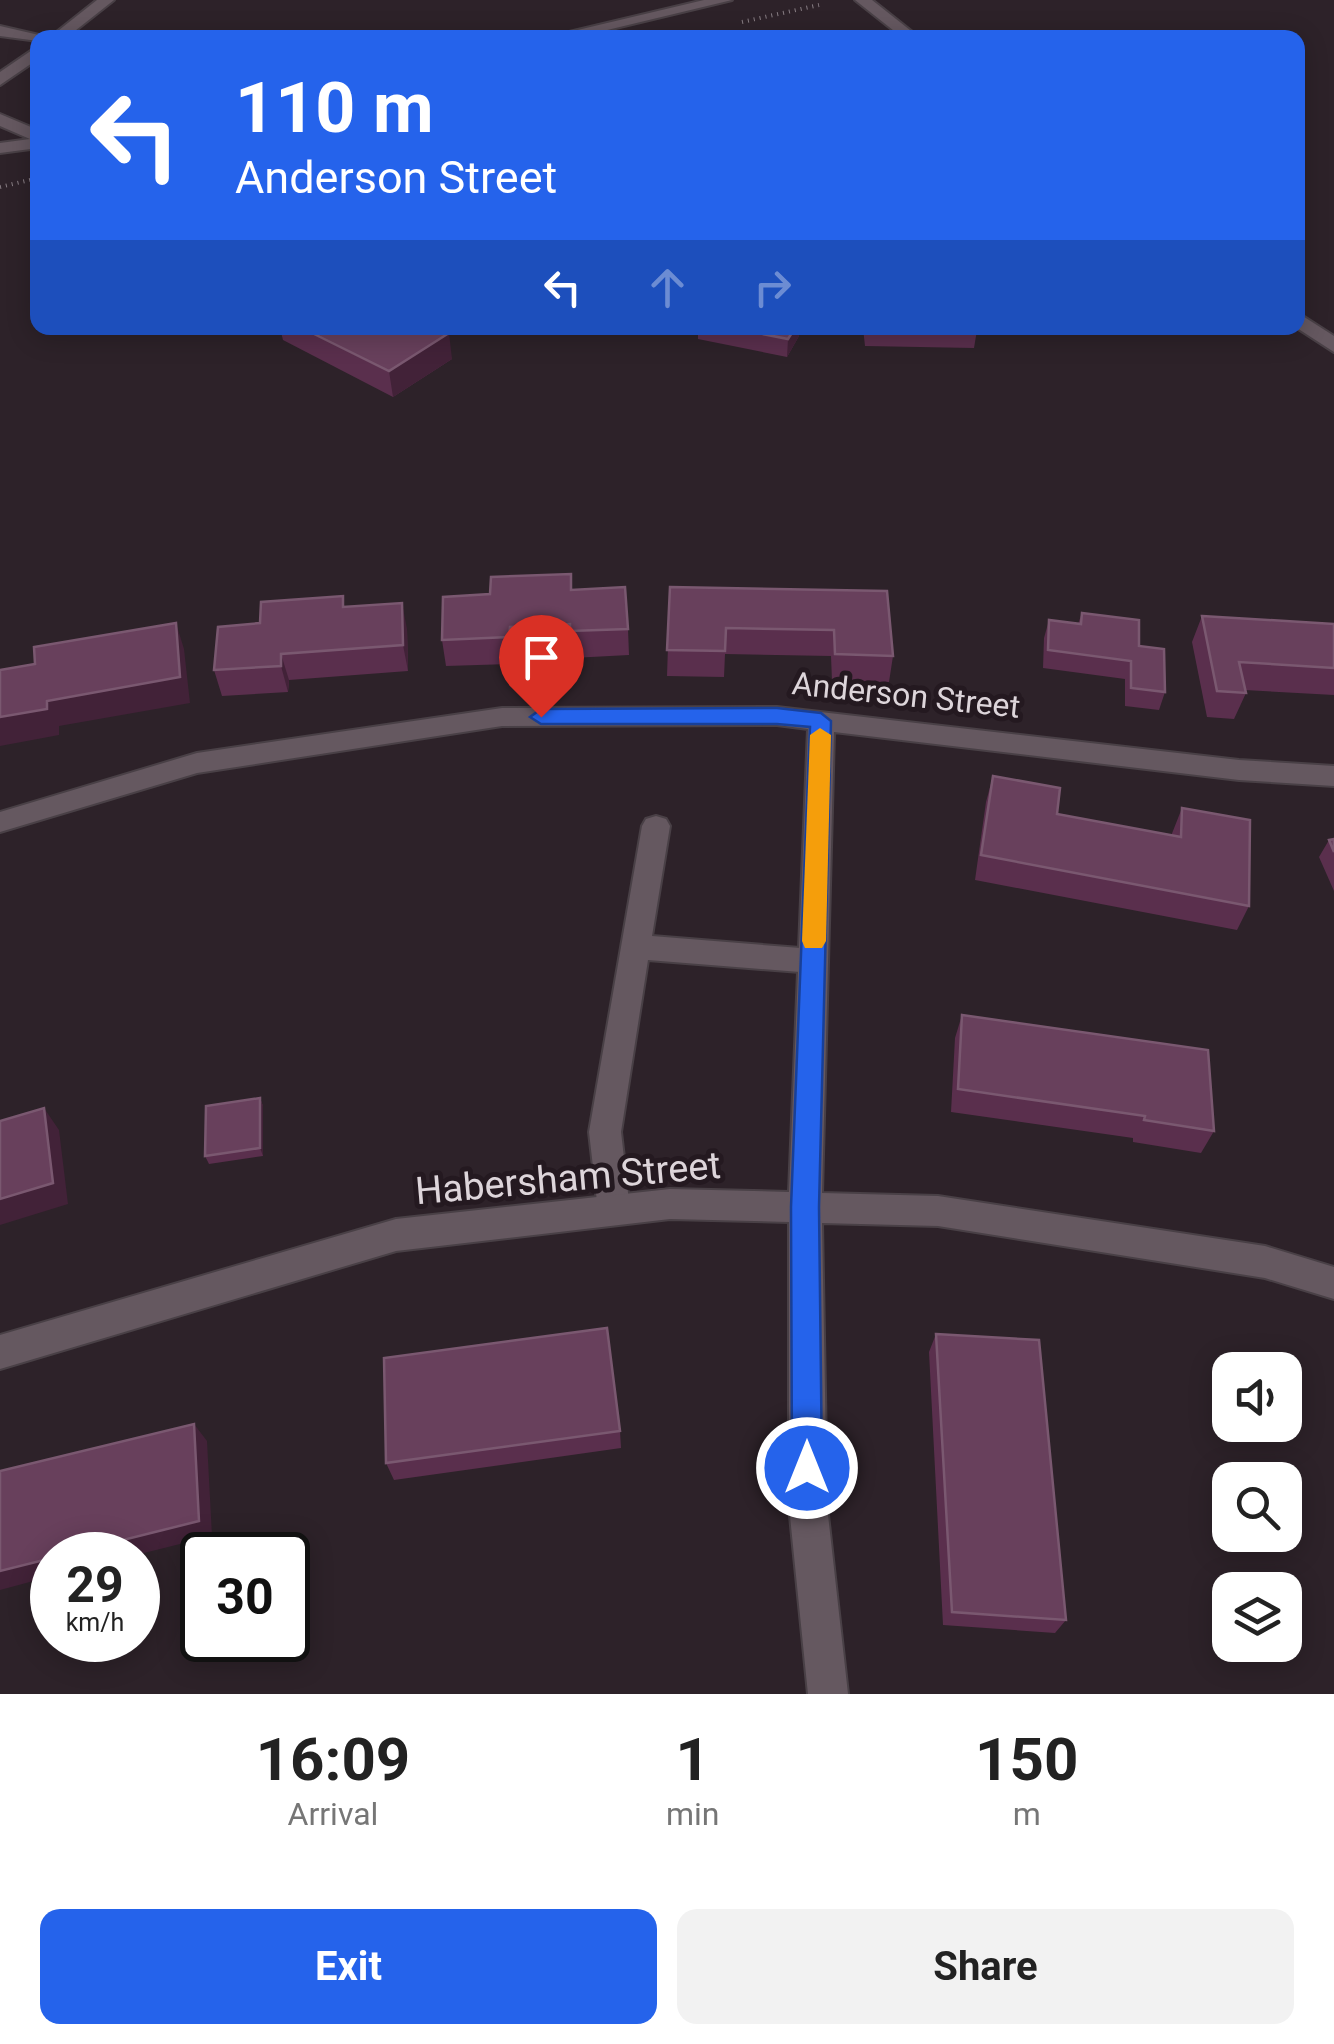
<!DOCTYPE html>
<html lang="en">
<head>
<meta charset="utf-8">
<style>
  :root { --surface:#fff; --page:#f2f2f2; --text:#222; --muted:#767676; --accent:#2563eb }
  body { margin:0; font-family:Roboto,sans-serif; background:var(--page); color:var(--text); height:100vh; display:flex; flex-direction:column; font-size:38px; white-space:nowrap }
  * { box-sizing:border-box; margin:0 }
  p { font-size:32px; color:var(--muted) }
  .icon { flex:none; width:55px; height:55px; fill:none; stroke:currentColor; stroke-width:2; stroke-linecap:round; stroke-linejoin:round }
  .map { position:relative; height:1694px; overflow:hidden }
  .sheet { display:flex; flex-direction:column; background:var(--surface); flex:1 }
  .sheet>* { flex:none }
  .top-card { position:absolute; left:30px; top:30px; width:1275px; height:305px; border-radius:20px; box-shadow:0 5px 25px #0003; background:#2563eb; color:#fff; overflow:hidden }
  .fabs { position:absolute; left:1212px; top:1352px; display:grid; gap:20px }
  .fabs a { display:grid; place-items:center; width:90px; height:90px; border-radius:20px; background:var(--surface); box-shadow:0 5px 25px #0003; font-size:50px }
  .speed { position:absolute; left:30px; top:1532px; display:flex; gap:20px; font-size:50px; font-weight:700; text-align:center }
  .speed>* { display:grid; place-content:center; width:130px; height:130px; border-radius:50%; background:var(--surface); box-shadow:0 5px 25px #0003; line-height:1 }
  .speed small { font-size:25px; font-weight:400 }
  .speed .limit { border:5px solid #111; border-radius:15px; background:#fff; color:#111 }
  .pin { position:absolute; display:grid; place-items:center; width:85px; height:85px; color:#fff; margin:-102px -42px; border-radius:50% 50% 50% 0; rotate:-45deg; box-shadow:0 0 10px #0007 }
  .pin .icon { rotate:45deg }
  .me { position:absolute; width:110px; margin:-55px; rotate:0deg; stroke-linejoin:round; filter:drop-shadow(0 0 8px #0008) }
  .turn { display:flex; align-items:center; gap:35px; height:210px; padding:0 40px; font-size:45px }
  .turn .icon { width:130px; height:130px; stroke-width:2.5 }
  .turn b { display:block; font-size:70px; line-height:85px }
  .lanes { display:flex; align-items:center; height:95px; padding:0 40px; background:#0003; justify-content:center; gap:50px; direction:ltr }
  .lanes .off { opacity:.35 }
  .eta { display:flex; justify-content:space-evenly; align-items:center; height:170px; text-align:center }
  .eta b { font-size:60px; font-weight:700; line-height:70px }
  .primary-button { display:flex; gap:20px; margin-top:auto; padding:20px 40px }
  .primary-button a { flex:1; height:115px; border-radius:20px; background:var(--accent); color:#fff; font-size:40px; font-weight:700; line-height:115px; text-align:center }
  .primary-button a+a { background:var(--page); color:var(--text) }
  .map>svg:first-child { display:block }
</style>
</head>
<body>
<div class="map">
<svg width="1334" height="1694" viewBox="0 0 1334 1694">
  <rect width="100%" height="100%" fill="#2d2229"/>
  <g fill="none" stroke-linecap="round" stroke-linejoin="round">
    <g stroke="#494046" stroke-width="4">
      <path id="service" d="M 0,26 L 52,38 L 38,38 L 38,41 L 0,36 Z
        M 656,816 L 666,819 L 670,826 L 652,936 L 813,949 L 823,952 L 828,961 L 823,970 L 813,973 L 648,960 L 621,1132 L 630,1210 L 626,1221 L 614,1225 L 602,1221 L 598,1210 L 589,1132 L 642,826 L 646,819 Z"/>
    </g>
    <g stroke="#494046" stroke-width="4">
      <path id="minor" d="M 97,0 L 114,0 L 66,38 L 49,38 Z
        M 704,0 L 732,0 L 574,38 L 544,38 Z
        M 855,0 L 872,0 L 920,38 L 903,38 Z
        M 38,46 L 38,59 L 0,85 L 0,72 Z
        M 0,114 L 38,130 L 38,148 L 0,153 L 0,143 L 30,139 L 0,126 Z
        M 1298,313 L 1334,336 L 1334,352 L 1297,328 Z
        M 777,707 L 1239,760 L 1334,766 L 1334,786 L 1239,780 L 834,732 L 822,1193 L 938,1196 L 1265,1246 L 1334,1267 L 1334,1299 L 1265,1278 L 938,1226 L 822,1223 L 827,1506 L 848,1694 L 808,1694 L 789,1506 L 789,1222 L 670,1219 L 396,1251 L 0,1369 L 0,1335 L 396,1219 L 670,1189 L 789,1192 L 808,729 L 777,725 L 502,726 L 197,773 L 0,832 L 0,812 L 197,753 L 502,708 Z"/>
    </g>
    <path stroke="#887e84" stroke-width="4" stroke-dasharray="1 5" stroke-linecap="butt" d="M 742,22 L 819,5
      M 0,187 L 38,178"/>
    <use href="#service" fill="#655860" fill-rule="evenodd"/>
    <use href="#minor" fill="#655860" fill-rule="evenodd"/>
  </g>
  <path fill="#5a2f4d" d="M 280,328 L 438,328 L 452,359 L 393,397 L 283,340 Z
    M 698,328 L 799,328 L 799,336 L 787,357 L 698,339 Z
    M 863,328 L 976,328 L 977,330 L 974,348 L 865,346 Z
    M 670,587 L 887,591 L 893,656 L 889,682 L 832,681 L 831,656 L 725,654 L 724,677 L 667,676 Z
    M 572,590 L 628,629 L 629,655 L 572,658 L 572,650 L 512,653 L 512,664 L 446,666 L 442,640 Z
    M 345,607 L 407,629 L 408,671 L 289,680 L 288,692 L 222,696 L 214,670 L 260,623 Z
    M 1082,613 L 1139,646 L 1165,692 L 1159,710 L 1125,706 L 1125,679 L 1043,668 L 1044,638 L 1049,620 L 1078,624 Z
    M 1202,616 L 1334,624 L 1334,695 L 1245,690 L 1246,693 L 1234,719 L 1207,717 L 1192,642 Z
    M 993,776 L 1057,814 L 1171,836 L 1182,808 L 1249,906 L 1237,930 L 975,880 L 986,802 Z
    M 1334,839 L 1334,891 L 1319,857 L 1329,840 Z
    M 962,1015 L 1214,1131 L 1201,1153 L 1133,1142 L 1133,1138 L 951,1112 L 955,1038 Z
    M 260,1098 L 263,1106 L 263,1156 L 209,1164 L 205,1156 Z
    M 936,1334 L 1066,1620 L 1055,1633 L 943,1625 L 929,1352 Z
    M 620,1431 L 621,1448 L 394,1480 L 386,1463 Z"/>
  <path fill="#422238" d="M 795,328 L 799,328 L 799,336 L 787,357 L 788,339 Z
    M 449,333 L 452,359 L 393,397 L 389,371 Z
    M 402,603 L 407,629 L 408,671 L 403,645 Z
    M 176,623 L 184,649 L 190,703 L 59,726 L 59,735 L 0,746 L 0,717 L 47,701 Z
    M 281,654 L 289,680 L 288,692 L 281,666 Z
    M 260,1098 L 263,1106 L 263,1156 L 260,1148 Z
    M 44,1108 L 59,1130 L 68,1204 L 0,1225 L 0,1199 Z
    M 194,1424 L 207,1441 L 212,1536 L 136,1555 L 63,1555 Z
    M 52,1558 L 52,1576 L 0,1590 L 0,1571 Z"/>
  <path fill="#68405c" stroke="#7a5870" stroke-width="2.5" d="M 302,328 L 438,328 L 449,333 L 389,371 Z
    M 732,328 L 795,328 L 788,339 Z
    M 867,328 L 976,328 L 977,330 Z
    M 571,574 L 571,590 L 625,587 L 628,629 L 570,631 L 570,624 L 510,627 L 509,637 L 442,640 L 443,597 L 490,594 L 491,577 Z
    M 670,587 L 887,591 L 893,656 L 835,654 L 834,630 L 726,628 L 725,651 L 667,650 Z
    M 343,596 L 343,607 L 402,603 L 403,645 L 281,654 L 281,666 L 214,670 L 218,627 L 260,623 L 261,602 Z
    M 1082,613 L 1139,620 L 1139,646 L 1164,649 L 1165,692 L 1131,688 L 1131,661 L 1048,650 L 1049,620 L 1081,624 Z
    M 1202,616 L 1334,624 L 1334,668 L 1239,662 L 1246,693 L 1217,691 Z
    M 176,623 L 180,677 L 47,701 L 47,709 L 0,717 L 0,670 L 35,664 L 34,647 Z
    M 993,776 L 1060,788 L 1057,814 L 1181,837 L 1182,808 L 1250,820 L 1249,906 L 981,855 Z
    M 1334,839 L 1334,852 L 1329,840 Z
    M 962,1015 L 1208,1050 L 1214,1131 L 1144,1120 L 1145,1116 L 958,1089 Z
    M 260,1098 L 260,1148 L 205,1156 L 206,1106 Z
    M 44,1108 L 53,1183 L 0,1199 L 0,1121 Z
    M 607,1328 L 620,1431 L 386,1463 L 384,1358 Z
    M 936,1334 L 1039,1340 L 1066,1620 L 952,1612 Z
    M 194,1424 L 199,1521 L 63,1555 L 52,1555 L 52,1558 L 0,1571 L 0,1471 Z"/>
  <path fill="#2563eb" stroke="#184099" stroke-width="2.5" d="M 777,708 L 821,713 L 831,721 L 819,1207 L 822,1468 L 818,1479 L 807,1483 L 796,1479 L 792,1468 L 791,1207 L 810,727 L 777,724 L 541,724 L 530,717 L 541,709 Z"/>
  <path fill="#f59e0b" d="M 820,728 L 831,735 L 826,941 L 822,948 L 805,948 L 802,941 L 810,735 Z"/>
  <g text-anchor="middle" stroke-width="10" stroke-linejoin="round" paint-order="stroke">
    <g font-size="32" fill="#ddd5da" stroke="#241920">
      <text transform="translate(906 695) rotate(6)" y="11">Anderson Street</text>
    </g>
    <g font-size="38" fill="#ddd5da" stroke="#241920">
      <text transform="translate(568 1178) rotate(-5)" y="13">Habersham Street</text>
    </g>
  </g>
</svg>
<div class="fabs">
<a><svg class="icon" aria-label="sound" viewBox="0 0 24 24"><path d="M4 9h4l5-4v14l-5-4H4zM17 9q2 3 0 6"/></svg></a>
<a><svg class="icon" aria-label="search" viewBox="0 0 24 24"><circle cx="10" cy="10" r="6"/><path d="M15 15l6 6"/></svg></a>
<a><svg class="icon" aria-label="layers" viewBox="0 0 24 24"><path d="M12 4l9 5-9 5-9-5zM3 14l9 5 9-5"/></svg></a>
</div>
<div class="speed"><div>29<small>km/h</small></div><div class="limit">30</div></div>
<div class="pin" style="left:541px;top:717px;background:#d93025"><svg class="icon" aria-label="arrive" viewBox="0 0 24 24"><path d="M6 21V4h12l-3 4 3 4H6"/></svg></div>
<svg class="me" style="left:807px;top:1468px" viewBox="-20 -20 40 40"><circle r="17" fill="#2563eb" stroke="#fff" stroke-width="3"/><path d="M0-11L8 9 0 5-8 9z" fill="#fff"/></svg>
<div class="top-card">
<div class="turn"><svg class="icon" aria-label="left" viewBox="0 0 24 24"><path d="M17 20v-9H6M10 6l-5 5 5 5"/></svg><div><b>110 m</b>Anderson Street</div></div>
<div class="lanes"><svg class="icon" aria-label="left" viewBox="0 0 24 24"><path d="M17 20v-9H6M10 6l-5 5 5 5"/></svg><svg class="icon off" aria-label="ahead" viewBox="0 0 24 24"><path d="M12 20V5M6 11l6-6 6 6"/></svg><svg class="icon off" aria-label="right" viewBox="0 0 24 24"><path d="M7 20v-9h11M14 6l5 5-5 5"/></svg></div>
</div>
</div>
<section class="sheet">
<div class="eta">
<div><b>16:09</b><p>Arrival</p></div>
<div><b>1</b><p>min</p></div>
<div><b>150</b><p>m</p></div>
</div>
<div class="primary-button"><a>Exit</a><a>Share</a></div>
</section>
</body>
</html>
